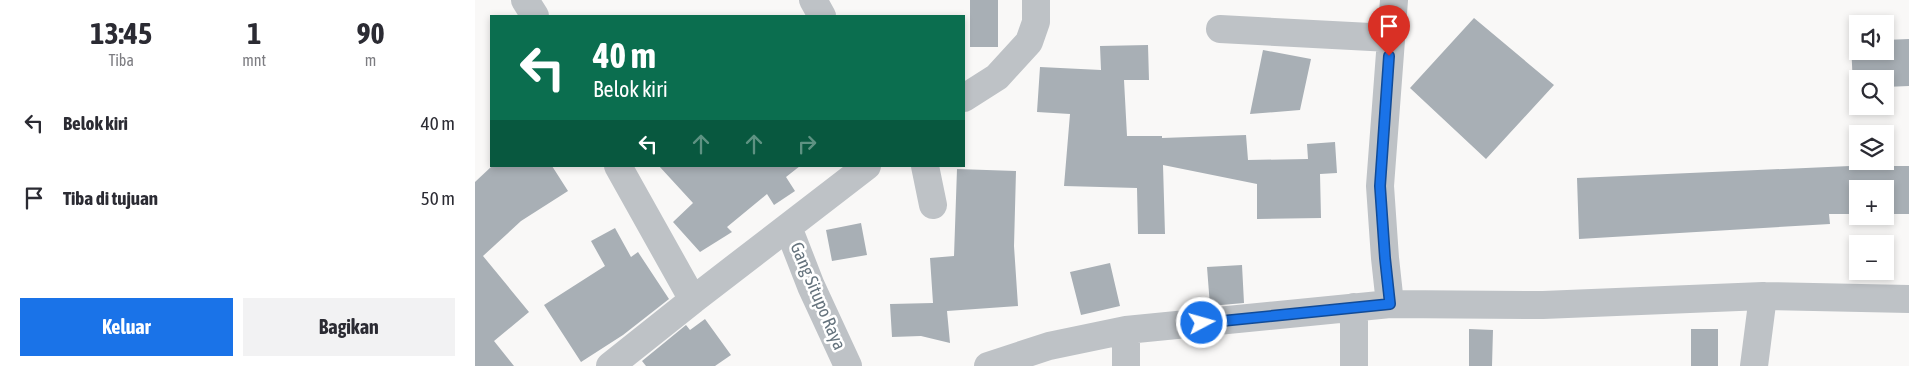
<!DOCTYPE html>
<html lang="id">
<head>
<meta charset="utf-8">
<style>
  :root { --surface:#fff; --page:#f2f2f3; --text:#2b2b33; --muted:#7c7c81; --accent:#1a73e8 }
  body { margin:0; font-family:"Asap Condensed",sans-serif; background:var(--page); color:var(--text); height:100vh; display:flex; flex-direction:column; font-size:19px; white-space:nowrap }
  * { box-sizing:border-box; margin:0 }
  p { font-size:16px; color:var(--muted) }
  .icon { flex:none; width:28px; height:28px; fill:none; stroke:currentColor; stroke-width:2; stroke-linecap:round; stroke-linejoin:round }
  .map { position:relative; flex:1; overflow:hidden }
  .panel { display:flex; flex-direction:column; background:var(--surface); width:475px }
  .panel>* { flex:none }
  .guide { position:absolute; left:15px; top:15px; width:475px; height:152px; border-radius:0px; box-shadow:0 2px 8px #0003; background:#0b6e4f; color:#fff; overflow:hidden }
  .buttons { position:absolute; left:1374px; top:15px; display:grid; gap:10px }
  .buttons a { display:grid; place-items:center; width:45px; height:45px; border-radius:0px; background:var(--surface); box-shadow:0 2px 8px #0003; font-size:25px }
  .pin { position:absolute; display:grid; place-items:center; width:42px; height:42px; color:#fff; margin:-51px -21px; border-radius:50% 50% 50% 0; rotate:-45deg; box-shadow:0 0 5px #0007 }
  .pin .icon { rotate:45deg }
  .me { position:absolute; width:55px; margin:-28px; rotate:84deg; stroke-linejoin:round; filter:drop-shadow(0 0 4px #0008) }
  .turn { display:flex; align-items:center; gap:18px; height:105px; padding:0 20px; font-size:22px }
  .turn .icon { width:65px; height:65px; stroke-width:2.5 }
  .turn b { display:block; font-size:35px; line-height:42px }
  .lanes { display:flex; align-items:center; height:48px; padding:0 20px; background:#0003; justify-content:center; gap:25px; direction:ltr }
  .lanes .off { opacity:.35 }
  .eta { display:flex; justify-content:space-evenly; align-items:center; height:85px; text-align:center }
  .eta b { font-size:30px; font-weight:700; line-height:35px }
  .cta { display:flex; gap:10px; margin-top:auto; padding:10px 20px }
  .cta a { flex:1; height:58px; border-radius:0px; background:var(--accent); color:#fff; font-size:20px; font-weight:700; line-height:58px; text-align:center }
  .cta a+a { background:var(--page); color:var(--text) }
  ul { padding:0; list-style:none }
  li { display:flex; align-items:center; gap:15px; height:75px; padding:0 20px }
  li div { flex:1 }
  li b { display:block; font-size:19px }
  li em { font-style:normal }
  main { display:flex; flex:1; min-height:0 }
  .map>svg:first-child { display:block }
</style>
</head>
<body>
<main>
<section class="panel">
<div class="eta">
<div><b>13:45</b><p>Tiba</p></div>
<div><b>1</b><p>mnt</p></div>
<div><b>90</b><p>m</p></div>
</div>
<ul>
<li><svg class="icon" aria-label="left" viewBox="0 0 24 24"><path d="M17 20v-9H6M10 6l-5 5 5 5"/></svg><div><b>Belok kiri</b></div><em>40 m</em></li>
<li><svg class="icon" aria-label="arrive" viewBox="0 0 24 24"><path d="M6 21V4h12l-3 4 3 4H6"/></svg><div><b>Tiba di tujuan</b></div><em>50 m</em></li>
</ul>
<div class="cta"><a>Keluar</a><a>Bagikan</a></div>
</section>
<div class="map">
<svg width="1434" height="366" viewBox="0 0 1434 366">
  <rect width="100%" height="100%" fill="#f9f8f7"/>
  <path fill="#a8afb5" d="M 495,0 L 523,0 L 523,47 L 495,47 Z
    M 999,18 L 1079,85 L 1011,159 L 935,88 Z
    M 1434,39 L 1434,86 L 1410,87 L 1410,79 L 1382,79 L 1382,88 L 1378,88 L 1376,41 L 1382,41 L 1382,51 L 1410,51 L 1410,40 Z
    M 673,45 L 674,80 L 649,80 L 652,136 L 687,136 L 687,138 L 771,135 L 773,160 L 833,159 L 832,144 L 860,142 L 862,173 L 845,174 L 846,218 L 782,219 L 782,184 L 688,165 L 690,234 L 663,234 L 662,188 L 589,186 L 595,114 L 562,112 L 565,67 L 626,70 L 625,46 Z
    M 788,50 L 836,59 L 825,110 L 775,114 Z
    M 17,166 L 77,166 L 93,191 L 46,221 L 8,256 L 54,312 L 19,341 L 39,366 L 0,366 L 0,182 Z
    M 184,166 L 325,166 L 311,177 L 320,191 L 299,205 L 292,194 L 252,227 L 257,232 L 225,252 L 198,222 L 218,203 Z
    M 1375,166 L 1434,166 L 1434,214 L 1410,214 L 1410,189 L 1382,189 L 1382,214 L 1354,214 L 1355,224 L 1104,239 L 1102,178 Z
    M 482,169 L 541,171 L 539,246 L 543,306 L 472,311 L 475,343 L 446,336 L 417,337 L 415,304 L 458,303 L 455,258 L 479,256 Z
    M 386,223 L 392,255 L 357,261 L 351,230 Z
    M 140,228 L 156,257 L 163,252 L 194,299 L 148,335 L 106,362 L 69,305 L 130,266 L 116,241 Z
    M 635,263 L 645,306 L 606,315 L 595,272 Z
    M 767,265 L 769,303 L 735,306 L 732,267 Z
    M 230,319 L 256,355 L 240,366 L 171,366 L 167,361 L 211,325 L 215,330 Z
    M 994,329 L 1018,330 L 1017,366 L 994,366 Z
    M 1216,329 L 1243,329 L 1243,366 L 1216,366 Z"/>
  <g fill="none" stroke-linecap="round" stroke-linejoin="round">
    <path stroke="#bec2c6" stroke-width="28" d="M 50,0 L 60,16
      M 338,0 L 347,16
      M 745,29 L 915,38
      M 489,98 L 522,77 L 554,42 L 561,22 L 561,0
      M 143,166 L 218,300 L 392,166
      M 450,166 L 458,205
      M 313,227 L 336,286 L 373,366
      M 915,304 L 910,258 L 905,186 L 919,0
      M 135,366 L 218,300
      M 513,366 L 574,346 L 651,330 L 915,304 L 1068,305 L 1288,296 L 1434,299
      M 651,366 L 651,330
      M 879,366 L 879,307
      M 1279,366 L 1288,296"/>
  </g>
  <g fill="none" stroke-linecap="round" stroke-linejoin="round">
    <g stroke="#114b97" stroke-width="12">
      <path id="route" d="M 727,323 L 915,304 L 910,258 L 905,186 L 914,56"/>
    </g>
    <use href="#route" stroke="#1a73e8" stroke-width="9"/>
  </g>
  <g text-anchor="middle" stroke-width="5" stroke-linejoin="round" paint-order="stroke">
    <g font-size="18" fill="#66747e" stroke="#fff">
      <text transform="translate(343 296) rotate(67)" y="6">Gang Situpo Raya</text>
    </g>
  </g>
</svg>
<div class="buttons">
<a><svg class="icon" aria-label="sound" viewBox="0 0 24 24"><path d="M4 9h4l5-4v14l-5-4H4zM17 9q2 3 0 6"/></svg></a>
<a><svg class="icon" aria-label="search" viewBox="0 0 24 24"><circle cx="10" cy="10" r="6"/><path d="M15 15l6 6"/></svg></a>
<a><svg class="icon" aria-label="layers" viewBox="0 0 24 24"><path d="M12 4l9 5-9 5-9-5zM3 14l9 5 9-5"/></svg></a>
<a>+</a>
<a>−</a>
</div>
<div class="pin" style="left:914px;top:56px;background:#d93025"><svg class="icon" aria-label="arrive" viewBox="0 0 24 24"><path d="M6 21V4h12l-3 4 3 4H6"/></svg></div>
<svg class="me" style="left:727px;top:323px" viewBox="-20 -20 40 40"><circle r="17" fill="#1a73e8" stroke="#fff" stroke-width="3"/><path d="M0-11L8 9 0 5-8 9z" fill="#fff"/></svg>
<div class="guide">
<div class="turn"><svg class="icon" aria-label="left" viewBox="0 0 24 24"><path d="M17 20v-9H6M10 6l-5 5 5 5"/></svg><div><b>40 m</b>Belok kiri</div></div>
<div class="lanes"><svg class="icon" aria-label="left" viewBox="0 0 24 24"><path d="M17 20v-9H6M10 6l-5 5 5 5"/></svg><svg class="icon off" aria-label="ahead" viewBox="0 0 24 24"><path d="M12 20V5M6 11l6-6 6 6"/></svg><svg class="icon off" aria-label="ahead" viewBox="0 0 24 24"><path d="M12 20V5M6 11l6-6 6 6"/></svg><svg class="icon off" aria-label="right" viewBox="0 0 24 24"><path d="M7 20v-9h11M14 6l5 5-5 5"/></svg></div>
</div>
</div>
</main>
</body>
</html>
